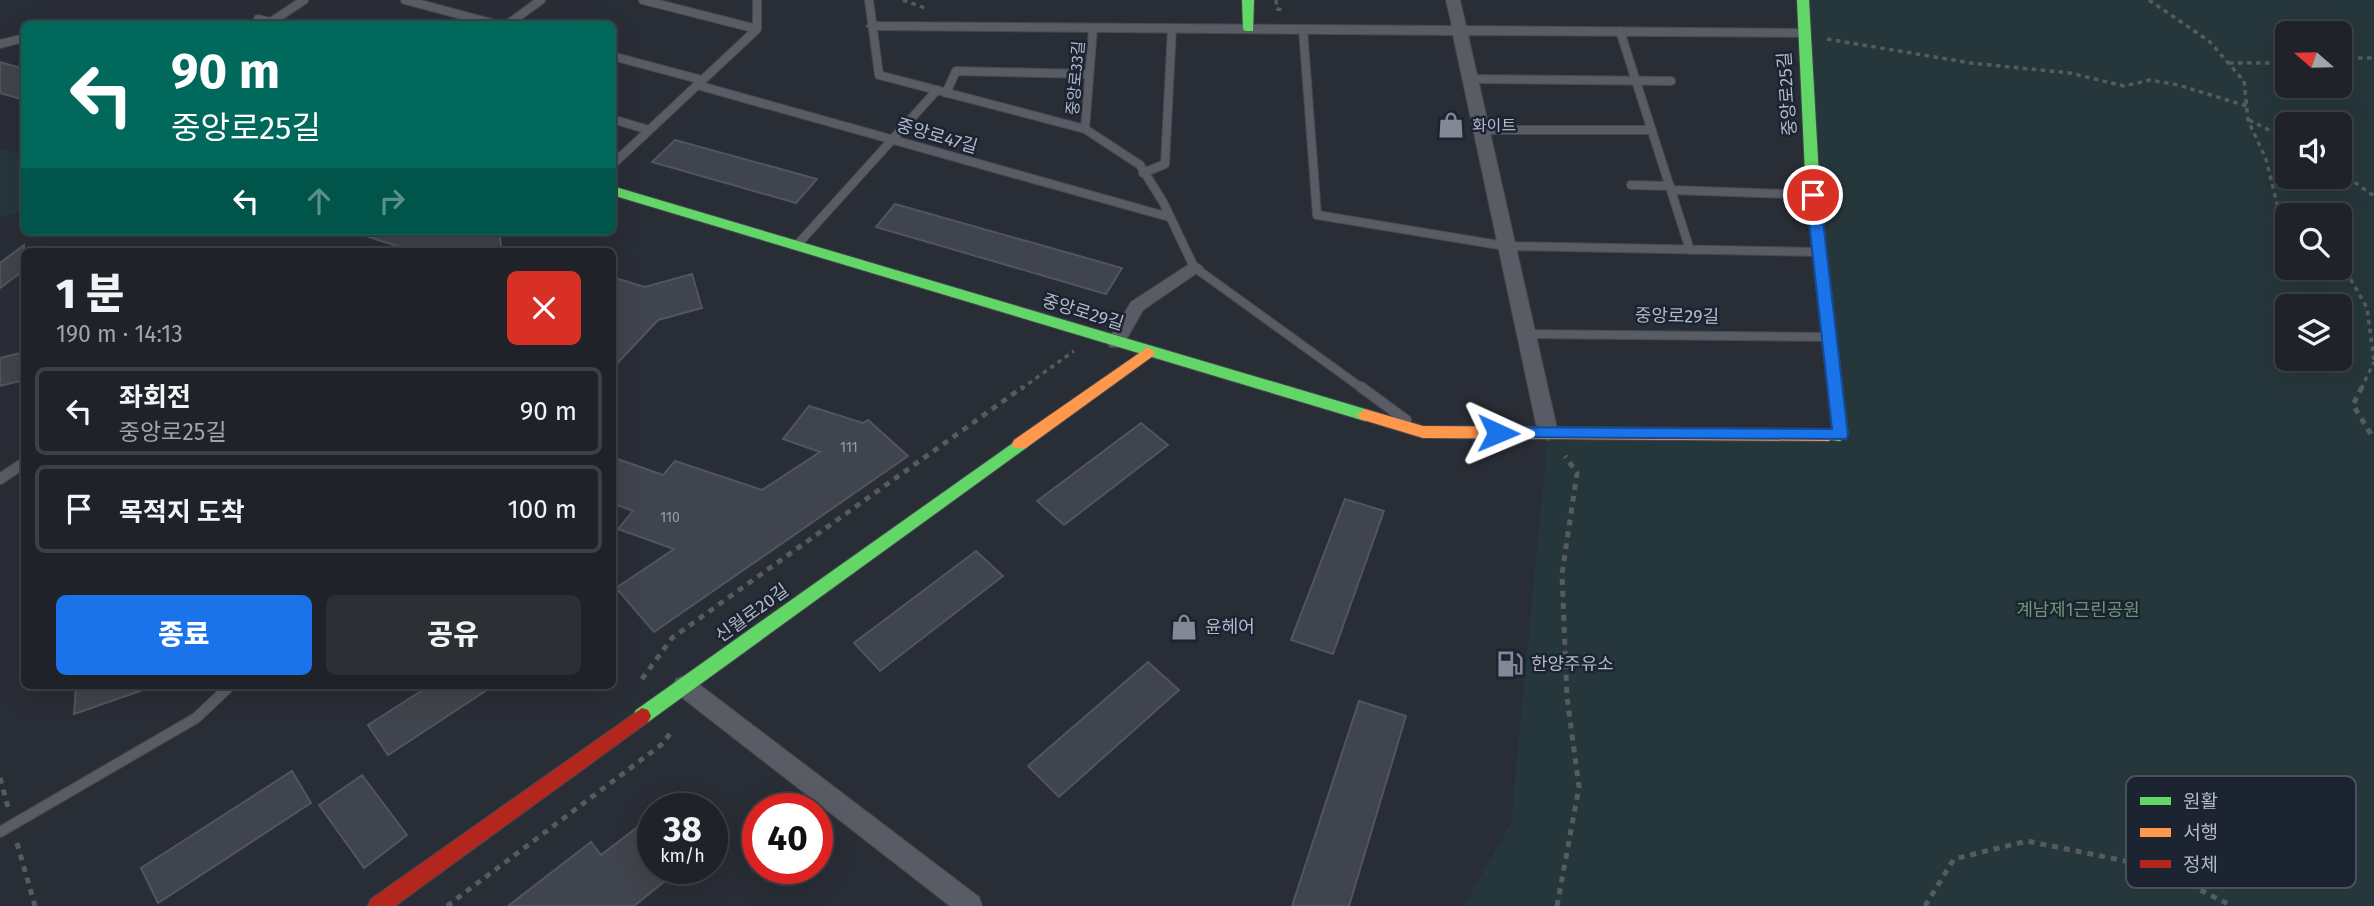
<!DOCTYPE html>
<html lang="ko">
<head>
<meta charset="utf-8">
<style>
  :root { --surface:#1f2228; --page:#2c2f34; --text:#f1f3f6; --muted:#a1a4a8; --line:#3c3f45; --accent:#1a73e8 }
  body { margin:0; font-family:"Fira Sans","Noto Sans KR",sans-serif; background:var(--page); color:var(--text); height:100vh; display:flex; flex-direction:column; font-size:26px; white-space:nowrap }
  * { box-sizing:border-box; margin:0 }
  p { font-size:23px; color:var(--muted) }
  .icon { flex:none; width:38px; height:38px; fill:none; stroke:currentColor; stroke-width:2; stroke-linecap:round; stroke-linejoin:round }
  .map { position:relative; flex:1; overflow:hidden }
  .sheet { position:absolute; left:21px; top:248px; width:595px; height:441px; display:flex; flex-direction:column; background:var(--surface); border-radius:10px; box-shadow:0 7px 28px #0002,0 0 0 2px var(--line) }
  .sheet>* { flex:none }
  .top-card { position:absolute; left:21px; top:21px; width:595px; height:214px; border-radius:10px; box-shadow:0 7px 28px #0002,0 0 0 2px var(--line); background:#00695c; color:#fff; overflow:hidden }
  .needle { width:46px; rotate:290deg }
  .tools { position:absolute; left:2275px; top:21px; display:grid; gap:14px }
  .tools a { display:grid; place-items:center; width:77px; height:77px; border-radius:10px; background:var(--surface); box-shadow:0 7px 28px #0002,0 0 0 2px var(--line); font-size:35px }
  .speed { position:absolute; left:637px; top:793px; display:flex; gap:14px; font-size:35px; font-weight:700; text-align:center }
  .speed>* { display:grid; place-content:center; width:91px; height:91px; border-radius:50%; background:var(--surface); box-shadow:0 7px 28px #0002,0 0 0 2px var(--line); line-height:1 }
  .speed small { font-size:18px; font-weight:400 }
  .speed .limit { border:10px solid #d22; background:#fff; color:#111 }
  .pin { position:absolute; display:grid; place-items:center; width:60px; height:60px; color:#fff; margin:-30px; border:4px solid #fff; border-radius:50%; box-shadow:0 2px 7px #0007 }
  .me { position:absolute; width:77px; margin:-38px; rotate:91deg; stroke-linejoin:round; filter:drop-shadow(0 0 5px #0008) }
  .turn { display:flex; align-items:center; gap:24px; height:147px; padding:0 35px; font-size:32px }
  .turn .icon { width:91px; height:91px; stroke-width:2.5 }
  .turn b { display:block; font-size:49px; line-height:60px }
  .lanes { display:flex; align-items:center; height:66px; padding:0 35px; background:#0003; justify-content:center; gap:35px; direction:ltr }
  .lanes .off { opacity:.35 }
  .round { display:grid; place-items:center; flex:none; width:74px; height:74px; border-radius:10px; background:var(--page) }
  .summary { display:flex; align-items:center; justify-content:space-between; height:119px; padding:0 35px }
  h1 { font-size:42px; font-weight:800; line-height:52px }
  .cta { display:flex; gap:14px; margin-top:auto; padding:14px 35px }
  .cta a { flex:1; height:80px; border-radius:10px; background:var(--accent); color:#fff; font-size:28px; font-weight:800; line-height:80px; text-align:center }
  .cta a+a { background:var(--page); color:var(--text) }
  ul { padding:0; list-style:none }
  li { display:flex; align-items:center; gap:21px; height:88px; margin:0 14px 10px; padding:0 21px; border:4px solid var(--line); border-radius:10px }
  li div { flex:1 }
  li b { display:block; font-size:26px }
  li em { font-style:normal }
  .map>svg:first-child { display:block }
</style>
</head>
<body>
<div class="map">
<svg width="2374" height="906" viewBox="0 0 2374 906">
  <rect width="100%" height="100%" fill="#292d36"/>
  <path fill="#26373c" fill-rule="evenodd" d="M 1800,0 L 2374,0 L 2374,906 L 1464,906 L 1511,823 L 1548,433 L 1840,435 ZM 2287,33 L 2340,33 L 2340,86 L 2287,86 ZM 2287,124 L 2340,124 L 2340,177 L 2287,177 ZM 2287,215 L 2340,215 L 2340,268 L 2287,268 ZM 2287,306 L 2340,306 L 2340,359 L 2287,359 Z
    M 0,148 L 24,155 L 24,211 L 0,217 Z"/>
  <path fill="#40444c" stroke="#51555e" stroke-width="2" d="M 0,62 L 24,69 L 24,100 L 0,93 Z
    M 675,140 L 817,179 L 796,203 L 652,162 Z
    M 895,204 L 1122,268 L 1106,294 L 876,227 Z
    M 364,231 L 499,231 L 502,252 L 415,252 L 363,235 Z
    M 24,245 L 24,270 L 0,288 L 0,263 Z
    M 692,274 L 702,308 L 658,320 L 612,369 L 612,277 L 645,287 Z
    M 24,352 L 24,380 L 0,386 L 0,358 Z
    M 809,406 L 863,423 L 868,420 L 908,456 L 654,632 L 616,588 L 674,549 L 618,529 L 633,511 L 612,503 L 612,457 L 663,475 L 675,461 L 762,490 L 820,452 L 783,439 Z
    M 1141,423 L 1168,445 L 1064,525 L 1037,501 Z
    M 1345,499 L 1384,511 L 1333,654 L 1291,640 Z
    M 976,551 L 1003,576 L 880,671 L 854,643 Z
    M 1148,662 L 1179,690 L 1059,797 L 1028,766 Z
    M 76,686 L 146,686 L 146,689 L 74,714 Z
    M 429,686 L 493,686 L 388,755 L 368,725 Z
    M 1359,701 L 1406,716 L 1349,906 L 1292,906 Z
    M 292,771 L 311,803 L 158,903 L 141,868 Z
    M 362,775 L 407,835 L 364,868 L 319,805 Z
    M 653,815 L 653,868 L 681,868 L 634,906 L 508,906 L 591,842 L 601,855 Z"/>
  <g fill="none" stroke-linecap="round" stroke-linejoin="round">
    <g stroke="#45484f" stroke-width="10">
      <path id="lane-far1" d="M 405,0 L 495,24
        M 643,0 L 757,29
        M 869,0 L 879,75 L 1085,129 L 1140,165 L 1163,202 L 1194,267 L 1363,389
        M 258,19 L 275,23
        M 268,24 L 304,0
        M 508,24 L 541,0
        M 1303,29 L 1317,215 L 1505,246 L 1817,252
        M 1620,31 L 1690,250
        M 612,56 L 702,80
        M 1470,79 L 1671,81
        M 697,85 L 1169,217
        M 946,93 L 956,71 L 1087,74
        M 612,119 L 649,130
        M 1085,129 L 1093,28
        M 1481,130 L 1652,130
        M 612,165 L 757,29 L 757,0
        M 1143,173 L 1165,164 L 1172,28
        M 1631,185 L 1670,186
        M 1671,190 L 1813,195
        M 797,245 L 937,90
        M 1525,334 L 1829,337"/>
    </g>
    <g stroke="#45484f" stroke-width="12">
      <path id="lane" d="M 1361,387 L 1406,420
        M 0,479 L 24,463
        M 0,832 L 196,718 L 230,686"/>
    </g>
    <g stroke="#45484f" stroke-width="2">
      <path id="street" d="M 1446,0 L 1460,0 L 1466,26 L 1803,29 L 1810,33 L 1803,37 L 1468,35 L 1558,433 L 1555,438 L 1548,440 L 1541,438 L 1538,433 L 1453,35 L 873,30 L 866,26 L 873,22 L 1452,26 Z
        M 24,34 L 24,42 L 0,48 L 0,40 Z
        M 1194,261 L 1203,267 L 1200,271 L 1143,310 L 1122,347 L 1110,347 L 1107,342 L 1131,302 Z
        M 684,676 L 692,679 L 979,897 L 982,906 L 950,906 L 676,693 L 673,686 L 676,679 Z"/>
    </g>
    <g stroke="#45484f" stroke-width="2">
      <path id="fast" d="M 1242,0 L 1254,0 L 1253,31 L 1245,31 L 1243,29 Z
        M 1797,0 L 1809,0 L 1820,195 L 1848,435 L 1840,441 L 1823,439 L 1821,435 L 1823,431 L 1832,429 L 1806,195 Z
        M 612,186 L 1365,409 L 1373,415 L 1365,421 L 612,195 Z
        M 1020,438 L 1026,440 L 1028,444 L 1026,448 L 648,722 L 642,724 L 636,722 L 633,716 L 636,710 Z"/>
    </g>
    <g stroke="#45484f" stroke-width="2">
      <path id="slow" d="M 1148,347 L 1155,352 L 1153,356 L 1026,448 L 1014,448 L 1012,444 L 1014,440 Z
        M 1365,409 L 1423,426 L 1829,429 L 1837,435 L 1829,441 L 1423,438 L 1360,419 L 1357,415 Z"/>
    </g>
    <g stroke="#45484f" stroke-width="2">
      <path id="jam" d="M 642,708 L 648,710 L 651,716 L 648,722 L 395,906 L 368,906 L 371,899 Z"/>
    </g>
    <path stroke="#565b62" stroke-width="3.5" stroke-dasharray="4.5 4.5" stroke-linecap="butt" d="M 903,0 L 928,9
      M 1276,0 L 1277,9 L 1285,10
      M 2149,0 L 2209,41 L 2244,81 L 2248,120 L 2266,159 L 2277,204 L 2287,217
      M 1827,39 L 1971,63 L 2070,73 L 2124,86 L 2150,80 L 2178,85 L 2247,106
      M 2340,58 L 2374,58
      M 2229,63 L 2287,63
      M 2249,120 L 2287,139
      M 2340,172 L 2374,196
      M 2340,265 L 2345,269 L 2367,308 L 2374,360
      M 1021,389 L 1074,351
      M 2361,389 L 2374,362"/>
    <path stroke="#565b62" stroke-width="5" stroke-dasharray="6 6" stroke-linecap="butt" d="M 2362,387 L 2353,405 L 2374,439
      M 642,679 L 672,638 L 1023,387
      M 0,778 L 8,807
      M 17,843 L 35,906
      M 447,906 L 661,745 L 673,730
      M 1557,906 L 1579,787 L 1567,697 L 1562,574 L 1577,473 L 1565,456
      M 1925,906 L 1954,859 L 2027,841 L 2155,867 L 2232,906"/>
    <use href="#lane-far1" stroke="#595c64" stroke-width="8"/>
    <use href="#lane" stroke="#595c64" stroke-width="10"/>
    <use href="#street" fill="#595c64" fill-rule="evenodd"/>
    <use href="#fast" fill="#63d668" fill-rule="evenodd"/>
    <use href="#slow" fill="#ff974d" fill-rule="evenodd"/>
    <use href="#jam" fill="#b3261e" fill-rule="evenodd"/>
  </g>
  <path fill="#1a73e8" stroke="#114b97" stroke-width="2" d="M 1813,190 L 1820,195 L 1848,435 L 1846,439 L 1492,437 L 1490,433 L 1492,428 L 1498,427 L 1832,429 L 1806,195 Z"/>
  <defs>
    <g id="shop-bare" transform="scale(2.1)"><path d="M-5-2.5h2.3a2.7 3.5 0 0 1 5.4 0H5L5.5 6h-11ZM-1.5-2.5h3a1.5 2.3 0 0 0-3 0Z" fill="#828895" stroke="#1c2331" stroke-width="2.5" paint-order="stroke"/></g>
    <g id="fuel-bare" transform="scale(2.1)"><path d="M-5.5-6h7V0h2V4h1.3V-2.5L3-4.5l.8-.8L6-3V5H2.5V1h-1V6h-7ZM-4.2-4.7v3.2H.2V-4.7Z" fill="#828895" stroke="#1c2331" stroke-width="2.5" paint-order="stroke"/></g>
  </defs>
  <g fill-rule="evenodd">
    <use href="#shop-bare" x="1451" y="125"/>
    <use href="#shop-bare" x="1184" y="627"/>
    <use href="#fuel-bare" x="1510" y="664"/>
  </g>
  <g text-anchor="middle" stroke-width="5" stroke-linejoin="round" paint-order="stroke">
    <g font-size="14" fill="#969ca9">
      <text x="849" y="452">111</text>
      <text x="670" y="522">110</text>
    </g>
    <g font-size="16" fill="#b2b9c8" stroke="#1c2331">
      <text transform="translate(1075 78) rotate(-85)" y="6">중앙로33길</text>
    </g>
    <g font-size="16" fill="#b2b9c8" stroke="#1c2331" text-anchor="start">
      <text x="1472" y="131">화이트</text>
    </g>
    <g font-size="18" fill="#b2b9c8" stroke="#1c2331">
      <text transform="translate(1787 94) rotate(-94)" y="6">중앙로25길</text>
      <text transform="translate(937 136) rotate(16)" y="6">중앙로47길</text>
      <text transform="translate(1083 312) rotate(17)" y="6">중앙로29길</text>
      <text transform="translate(1677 316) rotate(1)" y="6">중앙로29길</text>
      <text transform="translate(752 613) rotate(-36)" y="6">신월로20길</text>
    </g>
    <g font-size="18" fill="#6a9877" stroke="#1c2331">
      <text x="2078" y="616">계남제1근린공원</text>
    </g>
    <g font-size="18" fill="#b2b9c8" stroke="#1c2331" text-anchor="start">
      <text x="1205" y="633">윤헤어</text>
      <text x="1531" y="670">한양주유소</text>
    </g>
  </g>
  <rect x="2126" y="776" width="230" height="112" rx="10" fill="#1c2331" stroke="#49505e" stroke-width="2"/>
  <rect x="2140" y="797" width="31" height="8" fill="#63d668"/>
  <rect x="2140" y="828" width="31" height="9" fill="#ff974d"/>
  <rect x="2140" y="860" width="31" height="8" fill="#b3261e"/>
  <g font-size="19" fill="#b2b9c8">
    <text x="2183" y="808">원활</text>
    <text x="2183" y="839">서행</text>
    <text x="2183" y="871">정체</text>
  </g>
</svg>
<div class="tools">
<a><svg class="needle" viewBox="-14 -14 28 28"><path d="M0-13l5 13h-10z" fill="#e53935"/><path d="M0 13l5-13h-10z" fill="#a1a4a8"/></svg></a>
<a><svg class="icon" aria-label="sound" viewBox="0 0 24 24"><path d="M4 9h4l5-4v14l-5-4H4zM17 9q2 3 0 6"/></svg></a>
<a><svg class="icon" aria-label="search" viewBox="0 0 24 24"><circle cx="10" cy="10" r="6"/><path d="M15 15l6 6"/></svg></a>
<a><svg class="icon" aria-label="layers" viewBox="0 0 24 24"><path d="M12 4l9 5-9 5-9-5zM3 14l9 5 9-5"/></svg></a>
</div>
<div class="speed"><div>38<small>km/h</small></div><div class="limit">40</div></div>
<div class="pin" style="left:1813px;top:195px;background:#d93025"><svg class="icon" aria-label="arrive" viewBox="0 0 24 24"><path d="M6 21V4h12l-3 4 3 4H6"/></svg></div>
<svg class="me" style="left:1498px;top:433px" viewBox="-20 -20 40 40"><path d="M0-17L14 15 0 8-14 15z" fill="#1a73e8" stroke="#fff" stroke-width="4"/></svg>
<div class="top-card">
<div class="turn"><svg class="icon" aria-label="left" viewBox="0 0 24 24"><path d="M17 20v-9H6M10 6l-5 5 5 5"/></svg><div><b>90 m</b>중앙로25길</div></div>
<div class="lanes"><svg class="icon" aria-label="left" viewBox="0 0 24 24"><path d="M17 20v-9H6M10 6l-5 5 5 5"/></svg><svg class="icon off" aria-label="ahead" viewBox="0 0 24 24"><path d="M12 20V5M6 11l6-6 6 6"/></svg><svg class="icon off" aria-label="right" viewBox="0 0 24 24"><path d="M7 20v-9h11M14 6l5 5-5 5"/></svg></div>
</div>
<section class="sheet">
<div class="summary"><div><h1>1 분</h1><p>190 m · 14:13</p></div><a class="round" style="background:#d93025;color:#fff"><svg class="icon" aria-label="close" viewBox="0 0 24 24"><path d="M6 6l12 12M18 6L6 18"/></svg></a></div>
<ul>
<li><svg class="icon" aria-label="left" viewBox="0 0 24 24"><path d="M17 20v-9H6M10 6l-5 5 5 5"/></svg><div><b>좌회전</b><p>중앙로25길</p></div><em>90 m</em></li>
<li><svg class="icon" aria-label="arrive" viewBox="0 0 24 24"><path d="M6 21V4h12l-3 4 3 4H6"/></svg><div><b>목적지 도착</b></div><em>100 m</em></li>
</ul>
<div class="cta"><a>종료</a><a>공유</a></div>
</section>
</div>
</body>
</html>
